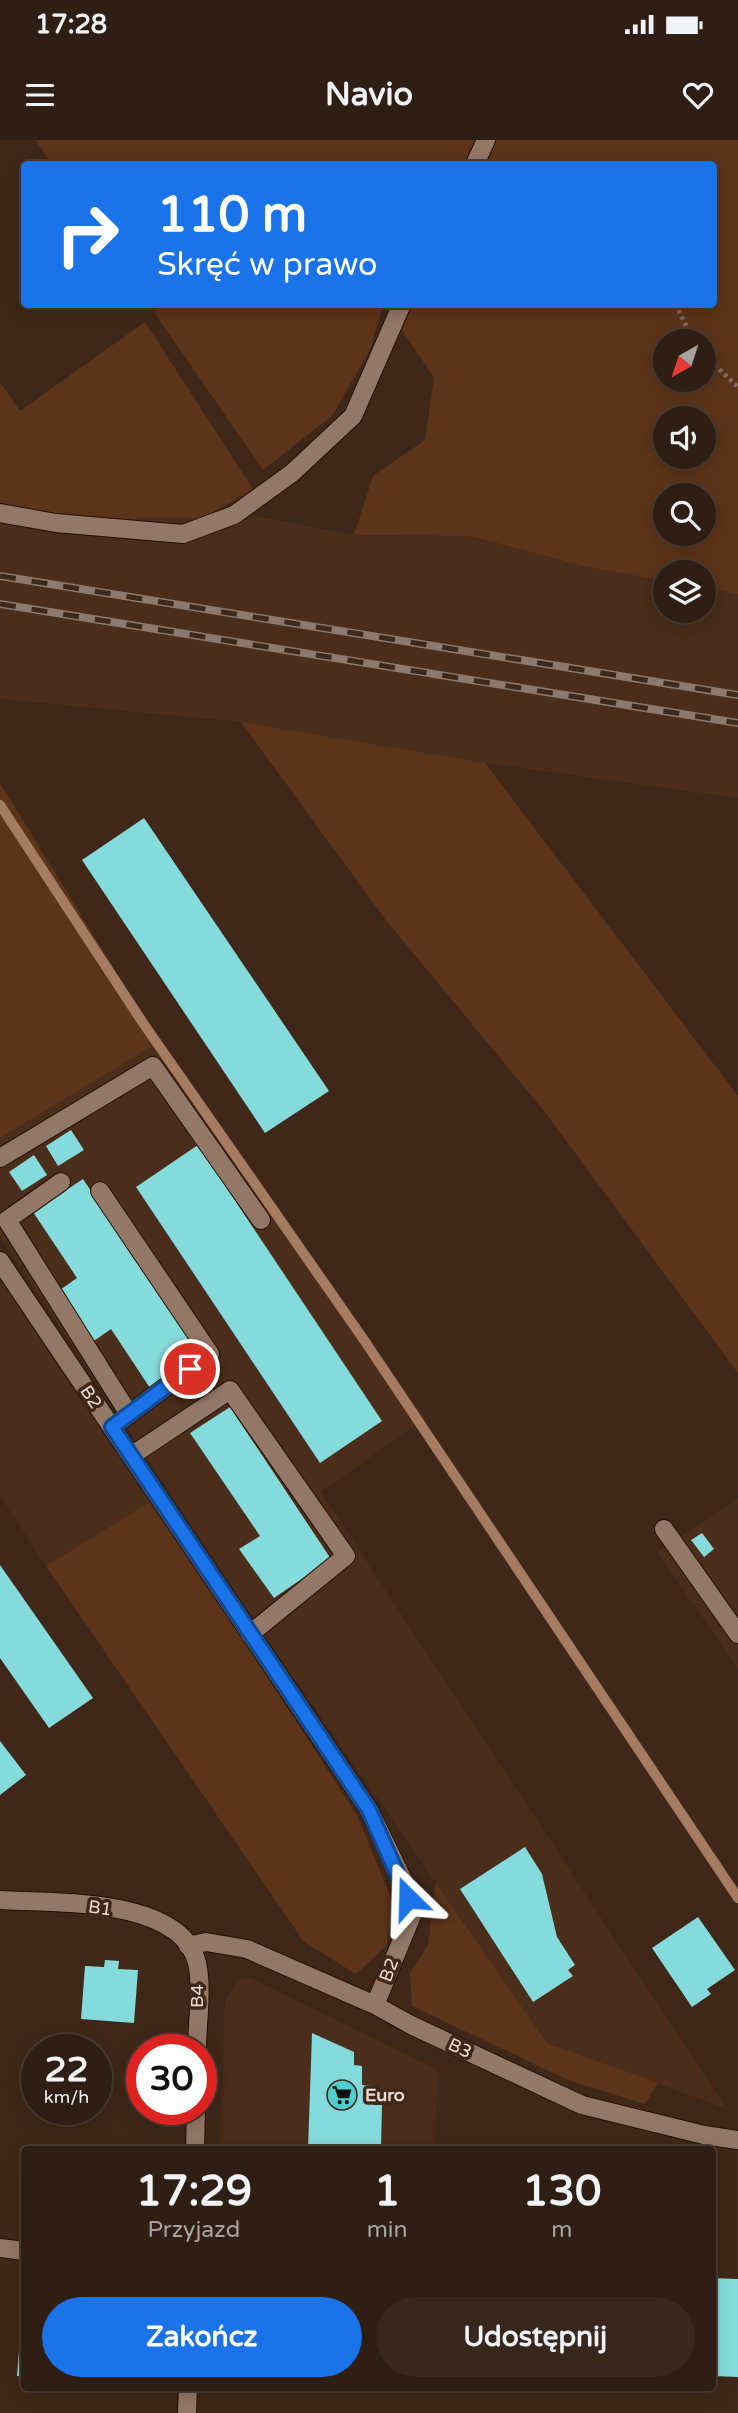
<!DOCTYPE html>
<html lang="pl">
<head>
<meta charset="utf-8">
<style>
  :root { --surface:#2f1e13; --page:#37271c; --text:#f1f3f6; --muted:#a7a2a0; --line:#4a3c33; --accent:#1a73e8 }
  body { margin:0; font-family:"Varela Round",sans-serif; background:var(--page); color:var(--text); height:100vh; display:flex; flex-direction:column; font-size:26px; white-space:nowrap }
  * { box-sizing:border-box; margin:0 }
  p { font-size:23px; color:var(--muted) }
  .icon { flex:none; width:38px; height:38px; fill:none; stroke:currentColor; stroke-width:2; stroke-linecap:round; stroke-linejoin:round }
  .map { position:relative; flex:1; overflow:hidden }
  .drawer { position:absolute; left:21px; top:2006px; width:695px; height:245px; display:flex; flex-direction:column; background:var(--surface); border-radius:7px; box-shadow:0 4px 18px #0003,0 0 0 2px var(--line) }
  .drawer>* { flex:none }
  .banner { position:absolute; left:21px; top:21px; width:696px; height:147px; border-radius:7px; box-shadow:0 4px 18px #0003,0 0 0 2px var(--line); background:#1a73e8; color:#fff; overflow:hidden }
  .needle { width:46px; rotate:219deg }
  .controls { position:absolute; left:653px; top:189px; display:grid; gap:14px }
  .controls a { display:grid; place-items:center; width:63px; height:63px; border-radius:50%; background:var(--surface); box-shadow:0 4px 18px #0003,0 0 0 2px var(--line); font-size:35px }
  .speed { position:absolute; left:21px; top:1894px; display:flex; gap:14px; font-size:35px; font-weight:700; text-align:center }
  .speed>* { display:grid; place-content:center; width:91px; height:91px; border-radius:50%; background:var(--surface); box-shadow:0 4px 18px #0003,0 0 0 2px var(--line); line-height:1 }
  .speed small { font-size:18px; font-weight:400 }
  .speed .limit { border:10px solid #d22; background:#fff; color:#111 }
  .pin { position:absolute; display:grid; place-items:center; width:60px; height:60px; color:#fff; margin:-30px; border:4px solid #fff; border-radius:50%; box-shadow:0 2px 7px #0007 }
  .me { position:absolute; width:77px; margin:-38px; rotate:338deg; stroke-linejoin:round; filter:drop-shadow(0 0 5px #0008) }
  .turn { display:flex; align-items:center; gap:24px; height:147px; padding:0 21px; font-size:32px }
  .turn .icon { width:91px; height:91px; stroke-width:2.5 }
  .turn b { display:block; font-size:49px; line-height:60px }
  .eta { display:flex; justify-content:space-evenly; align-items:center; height:119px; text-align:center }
  .eta b { font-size:42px; font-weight:700; line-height:49px }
  .button { display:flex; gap:14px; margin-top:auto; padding:14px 21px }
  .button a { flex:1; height:80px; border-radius:42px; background:var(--accent); color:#fff; font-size:28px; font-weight:700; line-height:80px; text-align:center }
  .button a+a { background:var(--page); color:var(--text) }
  .status { display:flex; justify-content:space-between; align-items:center; height:49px; padding:0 35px; background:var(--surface); direction:ltr }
  .status svg { height:19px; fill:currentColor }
  header { display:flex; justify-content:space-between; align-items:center; height:91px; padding:0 21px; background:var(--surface); font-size:32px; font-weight:700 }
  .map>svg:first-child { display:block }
</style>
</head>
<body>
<div class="status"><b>17:28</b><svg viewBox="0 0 49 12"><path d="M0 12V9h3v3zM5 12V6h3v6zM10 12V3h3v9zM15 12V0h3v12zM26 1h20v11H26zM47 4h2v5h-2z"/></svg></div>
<header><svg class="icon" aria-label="menu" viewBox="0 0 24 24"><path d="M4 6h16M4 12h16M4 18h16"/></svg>Navio<svg class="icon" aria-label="heart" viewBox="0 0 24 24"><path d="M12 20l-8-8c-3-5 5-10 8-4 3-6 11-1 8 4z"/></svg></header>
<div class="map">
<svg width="738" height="2273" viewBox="0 0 738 2273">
  <rect width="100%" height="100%" fill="#3f2819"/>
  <path fill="#4a2d1a" d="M 0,327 L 354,395 L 470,396 L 587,427 L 665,441 L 665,471 L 704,471 L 704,448 L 738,454 L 738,658 L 485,623 L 241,582 L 0,559 Z
    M 159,902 L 425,1279 L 321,1352 L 727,1969 L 547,1903 L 265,1496 L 0,1097 L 0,998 Z
    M 0,1135 L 153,1360 L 46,1426 L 0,1356 Z
    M 738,1358 L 738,1529 L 657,1412 Z
    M 249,1837 L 438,1930 L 434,2009 L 220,2009 L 225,1860 L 238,1840 Z"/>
  <path fill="#5c3419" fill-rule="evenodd" d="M 35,0 L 738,0 L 738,454 L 704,448 L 704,432 L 665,432 L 665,441 L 587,427 L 470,396 L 354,395 L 373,336 L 425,300 L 434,237 L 384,165 L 714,164 L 714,24 L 52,24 ZM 665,201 L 704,201 L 704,240 L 665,240 ZM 665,278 L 704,278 L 704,317 L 665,317 ZM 665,355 L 704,355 L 704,394 L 665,394 Z
    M 149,165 L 383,165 L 371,207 L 333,275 L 263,330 Z
    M 145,182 L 253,349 L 204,378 L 92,379 L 0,364 L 0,242 L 20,271 Z
    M 241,582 L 485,623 L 738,956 L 738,1233 L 544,971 L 385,779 Z
    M 0,643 L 159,902 L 0,998 Z
    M 153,1360 L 358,1677 L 394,1765 L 386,1806 L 356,1834 L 304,1802 L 46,1426 Z
    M 436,1743 L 547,1903 L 658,1943 L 645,1964 L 568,1940 L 412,1866 L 410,1833 L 428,1805 Z"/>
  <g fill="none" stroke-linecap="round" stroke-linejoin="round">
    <path stroke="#a57c62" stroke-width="10" d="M 0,665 L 143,883 L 364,1200 L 738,1758"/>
  </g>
  <path fill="#85dbdb" d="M 144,678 L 329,951 L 265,993 L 82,720 Z
    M 71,990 L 84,1010 L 58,1026 L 46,1006 Z
    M 198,1005 L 382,1281 L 320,1323 L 136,1047 Z
    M 34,1015 L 47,1035 L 22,1051 L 9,1032 Z
    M 83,1039 L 199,1213 L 150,1248 L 111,1189 L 91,1203 L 57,1152 L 77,1138 L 33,1072 Z
    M 230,1267 L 331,1419 L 274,1458 L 239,1409 L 260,1396 L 190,1293 Z
    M 702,1393 L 714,1409 L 704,1417 L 691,1400 Z
    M 0,1425 L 93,1558 L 49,1588 L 0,1518 Z
    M 0,1601 L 26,1635 L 0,1655 Z
    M 525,1707 L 542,1734 L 557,1797 L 575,1825 L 568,1830 L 573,1836 L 533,1862 L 460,1749 Z
    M 698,1777 L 735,1830 L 707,1849 L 711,1854 L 692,1867 L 652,1808 Z
    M 105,1820 L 119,1821 L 118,1829 L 138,1830 L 134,1883 L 81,1879 L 85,1826 L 104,1827 Z
    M 312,1893 L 354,1912 L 354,1925 L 362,1926 L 362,1945 L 375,1946 L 374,1965 L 382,1965 L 381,2009 L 308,2009 Z
    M 712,2138 L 738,2139 L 738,2237 L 712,2236 Z
    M 21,2185 L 24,2185 L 24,2237 L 17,2236 Z
    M 55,2247 L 86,2247 L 86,2251 Z"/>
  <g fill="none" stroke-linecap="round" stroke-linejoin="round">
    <g stroke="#251003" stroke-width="20">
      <path id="minor" d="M 475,24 L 486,0
        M 0,373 L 56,383 L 183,394 L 234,375 L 292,333 L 353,276 L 402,164
        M 0,1018 L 153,926 L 261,1080
        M 61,1042 L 7,1080 L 129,1274
        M 100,1051 L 210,1214 L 112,1287
        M 0,1121 L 369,1670 L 404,1742 L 413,1773 L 375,1865
        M 131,1316 L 230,1250 L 346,1416 L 250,1494
        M 664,1389 L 738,1494
        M 0,1760 C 53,1763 181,1757 197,1823 C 203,1849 197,1883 197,1909
        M 188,1806 L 206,1802 L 247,1809 L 375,1865 L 411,1885 L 582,1965 L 704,1995 L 738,2000
        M 195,2009 L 196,1969
        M 0,2108 L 24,2111
        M 187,2273 L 188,2247"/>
    </g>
    <path stroke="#806b5f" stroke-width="4.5" stroke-dasharray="3.5 3.5" stroke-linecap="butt" d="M 675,164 L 694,201
      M 704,215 L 738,247"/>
    <use href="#minor" stroke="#947867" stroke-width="18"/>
    <g stroke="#8d796d" stroke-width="8">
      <path id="rail" d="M 0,436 L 738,555
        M 0,464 L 738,583"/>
    </g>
    <use href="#rail" stroke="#3f2819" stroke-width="5" stroke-dasharray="16" stroke-linecap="butt"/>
  </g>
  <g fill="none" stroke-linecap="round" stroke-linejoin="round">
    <g stroke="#114b97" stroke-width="18">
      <path id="route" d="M 190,1229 L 112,1287 L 369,1670 L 408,1758"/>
    </g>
    <use href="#route" stroke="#1a73e8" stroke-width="12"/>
  </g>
  <defs>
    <g id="supermarket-disc" transform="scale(1.575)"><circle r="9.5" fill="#52cdce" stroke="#3f2819"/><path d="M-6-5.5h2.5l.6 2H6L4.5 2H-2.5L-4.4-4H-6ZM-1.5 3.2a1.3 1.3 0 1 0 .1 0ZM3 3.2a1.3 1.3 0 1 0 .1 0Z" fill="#111"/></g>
  </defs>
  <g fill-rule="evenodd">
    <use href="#supermarket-disc" x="342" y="1955"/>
  </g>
  <g text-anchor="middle" stroke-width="7" stroke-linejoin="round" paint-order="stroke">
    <g font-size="18" fill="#eadad1" stroke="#3f2819">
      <text transform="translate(91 1257) rotate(56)" y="6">B2</text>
      <text transform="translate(100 1768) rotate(8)" y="6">B1</text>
      <text transform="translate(389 1830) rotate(-69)" y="6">B2</text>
      <text transform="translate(197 1856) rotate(-90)" y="6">B4</text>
      <text transform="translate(460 1908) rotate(25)" y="6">B3</text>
    </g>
    <g font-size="18" font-weight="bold" fill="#eadad1" stroke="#3f2819" text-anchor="start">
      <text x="365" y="1961">Euro</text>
    </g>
  </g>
</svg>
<div class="controls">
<a><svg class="needle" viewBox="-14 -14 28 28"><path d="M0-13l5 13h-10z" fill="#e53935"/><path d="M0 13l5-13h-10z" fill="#a7a2a0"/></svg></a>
<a><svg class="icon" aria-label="sound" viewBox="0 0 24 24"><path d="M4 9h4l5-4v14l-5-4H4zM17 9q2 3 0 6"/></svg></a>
<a><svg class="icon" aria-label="search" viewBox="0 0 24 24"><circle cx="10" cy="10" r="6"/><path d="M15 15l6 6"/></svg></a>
<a><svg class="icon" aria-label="layers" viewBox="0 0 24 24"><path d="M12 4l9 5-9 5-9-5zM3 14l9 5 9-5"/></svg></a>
</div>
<div class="speed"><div>22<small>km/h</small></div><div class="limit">30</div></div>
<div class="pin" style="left:190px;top:1229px;background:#d93025"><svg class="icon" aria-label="arrive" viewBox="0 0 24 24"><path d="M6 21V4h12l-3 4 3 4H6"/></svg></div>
<svg class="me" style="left:408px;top:1758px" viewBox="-20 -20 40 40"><path d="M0-17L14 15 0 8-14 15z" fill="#1a73e8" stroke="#fff" stroke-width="4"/></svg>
<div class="banner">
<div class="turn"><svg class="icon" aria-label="right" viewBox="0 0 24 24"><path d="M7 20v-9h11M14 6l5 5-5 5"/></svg><div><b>110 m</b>Skręć w prawo</div></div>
</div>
<section class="drawer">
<div class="eta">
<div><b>17:29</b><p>Przyjazd</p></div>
<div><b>1</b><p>min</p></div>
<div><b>130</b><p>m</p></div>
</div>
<div class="button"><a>Zakończ</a><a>Udostępnij</a></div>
</section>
</div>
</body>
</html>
